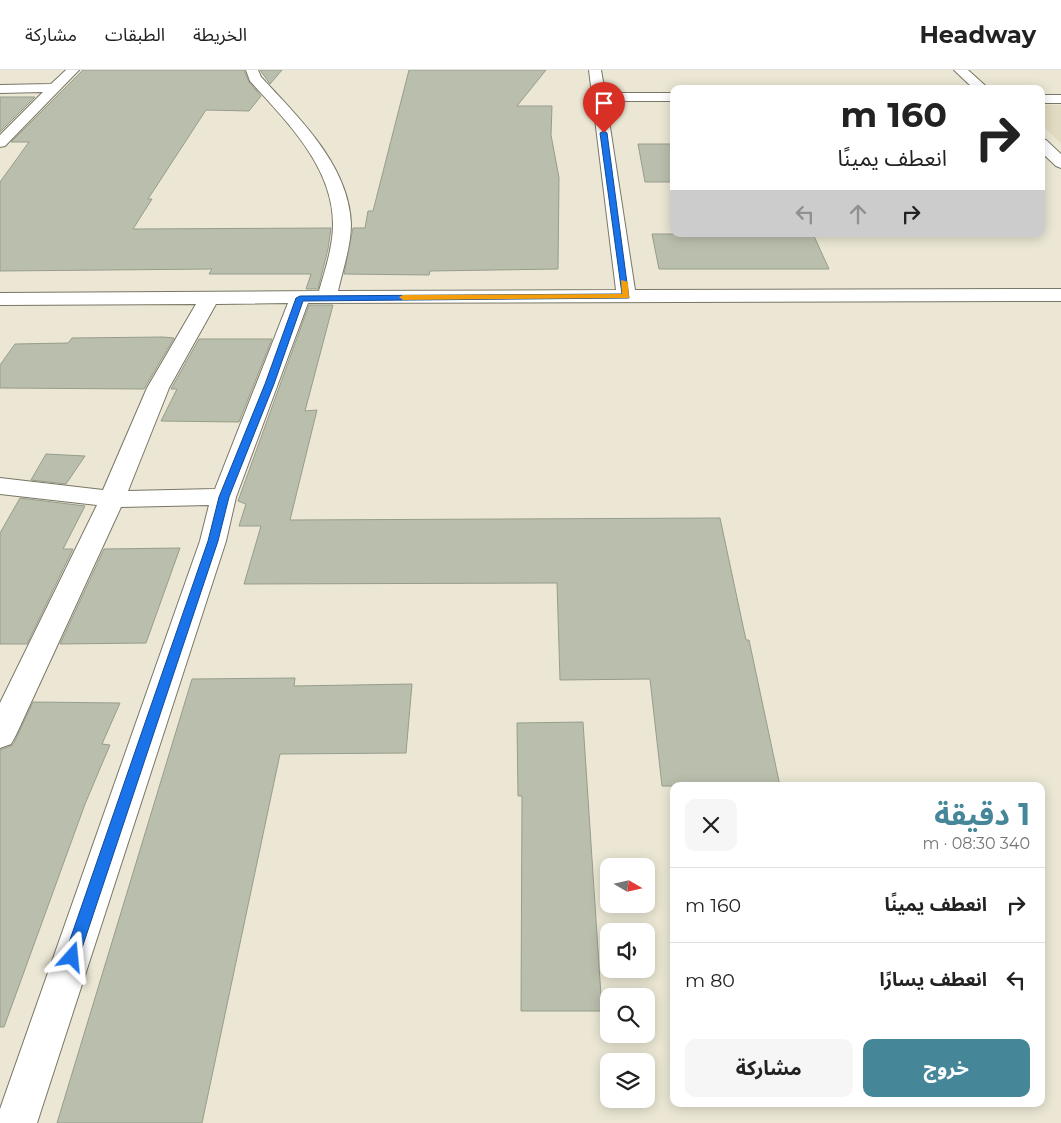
<!DOCTYPE html>
<html lang="ar">
<head>
<meta charset="utf-8">
<style>
  :root { --surface:#fff; --page:#f6f6f6; --text:#222; --muted:#767676; --line:#e0e0e0; --accent:#458799 }
  body { margin:0; font-family:Montserrat,"Noto Sans Arabic",sans-serif; background:var(--page); color:var(--text); direction:rtl; height:100vh; display:flex; flex-direction:column; font-size:19px; white-space:nowrap }
  * { box-sizing:border-box; margin:0 }
  p { font-size:16px; color:var(--muted) }
  .icon { flex:none; width:28px; height:28px; fill:none; stroke:currentColor; stroke-width:2; stroke-linecap:round; stroke-linejoin:round }
  .map { position:relative; flex:1; overflow:hidden; direction:ltr }
  .details { position:absolute; left:670px; top:712px; width:375px; height:325px; display:flex; flex-direction:column; background:var(--surface); border-radius:10px; box-shadow:0 2px 12px #0003; direction:rtl }
  .details>* { flex:none }
  .hud { position:absolute; left:670px; top:15px; width:375px; height:152px; border-radius:10px; box-shadow:0 2px 12px #0003; direction:rtl; background:#fff; color:var(--text); overflow:hidden }
  .needle { width:32px; rotate:99deg }
  .fabs { position:absolute; left:600px; top:788px; display:grid; gap:10px }
  .fabs a { display:grid; place-items:center; width:55px; height:55px; border-radius:10px; background:var(--surface); box-shadow:0 2px 12px #0003; font-size:25px }
  .pin { position:absolute; display:grid; place-items:center; width:42px; height:42px; color:#fff; margin:-51px -21px; border-radius:50% 50% 50% 0; rotate:-45deg; box-shadow:0 0 5px #0007 }
  .pin .icon { rotate:45deg }
  .me { position:absolute; width:55px; margin:-28px; rotate:18deg; stroke-linejoin:round; filter:drop-shadow(0 0 4px #0008) }
  .turn { display:flex; align-items:center; gap:18px; height:105px; padding:0 15px; font-size:22px }
  .turn .icon { width:65px; height:65px; stroke-width:2.5 }
  .turn b { display:block; font-size:35px; line-height:42px }
  .lanes { display:flex; align-items:center; height:48px; padding:0 15px; background:#0003; justify-content:center; gap:25px; direction:ltr }
  .lanes .off { opacity:.35 }
  .round { display:grid; place-items:center; flex:none; width:52px; height:52px; border-radius:10px; background:var(--page) }
  .headline { display:flex; align-items:center; justify-content:space-between; height:85px; padding:0 15px }
  h1 { font-size:30px; font-weight:700; line-height:38px; color:var(--accent) }
  .primary-button { display:flex; gap:10px; margin-top:auto; padding:10px 15px }
  .primary-button a { flex:1; height:58px; border-radius:10px; background:var(--accent); color:#fff; font-size:20px; font-weight:700; line-height:58px; text-align:center }
  .primary-button a+a { background:var(--page); color:var(--text) }
  ul { padding:0; list-style:none }
  li { display:flex; align-items:center; gap:15px; height:75px; padding:0 15px; border-top:1px solid var(--line) }
  li div { flex:1 }
  li b { display:block; font-size:19px }
  li em { font-style:normal }
  header { display:flex; align-items:center; gap:30px; box-sizing:border-box; height:70px; padding:0 25px; background:var(--surface); border-bottom:1px solid var(--line) }
  header strong { font-size:24px }
  nav { display:flex; gap:28px; margin-inline-start:auto; font-size:18px }
  .map>svg:first-child { display:block }
</style>
</head>
<body>
<header>
<strong>Headway</strong>
<nav><a>الخريطة</a><a>الطبقات</a><a>مشاركة</a></nav>
</header>
<div class="map">
<svg width="1061" height="1053" viewBox="0 0 1061 1053">
  <rect width="100%" height="100%" fill="#ebe7d4"/>
  <path fill="#e1dbc2" d="M 1041,35 L 1061,35 L 1061,74 L 1041,54 Z"/>
  <path fill="#babfad" stroke="#979d8b" d="M 83,0 L 244,0 L 249,12 L 261,26 L 249,41 L 206,40 L 148,129 L 152,129 L 133,159 L 331,158 L 328,179 L 318,219 L 306,219 L 311,204 L 209,204 L 212,199 L 0,201 L 0,112 L 29,72 L 11,72 Z
    M 260,0 L 282,0 L 270,14 Z
    M 409,0 L 546,0 L 517,36 L 552,36 L 551,65 L 559,108 L 558,199 L 430,201 L 429,205 L 344,204 L 353,158 L 365,158 L 368,141 L 373,141 Z
    M 0,27 L 35,27 L 0,62 Z
    M 638,74 L 674,74 L 674,112 L 645,112 Z
    M 652,164 L 813,164 L 829,199 L 659,199 Z
    M 309,235 L 333,235 L 305,341 L 317,340 L 290,450 L 720,448 L 746,570 L 749,570 L 780,716 L 662,716 L 650,609 L 560,610 L 557,513 L 244,514 L 261,456 L 239,456 L 246,434 L 238,431 Z
    M 163,267 L 174,268 L 144,319 L 0,318 L 0,295 L 15,274 L 68,273 L 72,268 Z
    M 199,269 L 272,269 L 239,352 L 161,351 L 177,319 L 171,319 Z
    M 46,384 L 85,386 L 66,414 L 31,410 Z
    M 20,428 L 85,436 L 63,479 L 73,479 L 27,574 L 0,574 L 0,463 Z
    M 180,478 L 146,573 L 60,574 L 104,479 Z
    M 295,608 L 294,616 L 412,614 L 406,683 L 280,684 L 202,1053 L 57,1053 L 192,609 Z
    M 33,632 L 120,633 L 102,674 L 110,675 L 85,734 L 4,957 L 0,957 L 0,680 L 13,675 Z
    M 583,652 L 602,941 L 521,941 L 522,726 L 518,726 L 517,653 Z"/>
  <g fill="none" stroke-linecap="round" stroke-linejoin="round">
    <g stroke="#797665" stroke-width="2">
      <path id="minor" d="M 66,0 L 79,0 L 5,76 L 0,77 L 0,65 L 43,22 L 0,23 L 0,15 L 51,14 Z
        M 246,0 L 258,0 L 261,7 C 298,47 349,95 351,154 C 351,176 343,199 338,221 L 616,220 L 589,0 L 601,0 L 605,23 L 674,23 L 674,31 L 606,31 L 635,220 L 1061,219 L 1061,231 L 308,233 L 236,427 L 226,471 L 37,1053 L 0,1053 L 0,1039 L 200,471 L 209,435 L 121,437 L 16,665 L 11,674 L 0,678 L 0,633 L 97,435 L 0,424 L 0,408 L 103,420 L 147,318 L 196,234 L 0,235 L 0,223 L 319,221 C 325,200 333,177 333,154 C 333,96 286,51 250,11 ZM 288,233 L 215,419 L 128,421 L 169,318 L 216,234 Z
        M 954,0 L 968,0 L 989,19 L 974,19 Z
        M 1041,25 L 1061,25 L 1061,33 L 1041,33 Z
        M 1041,69 L 1046,70 L 1061,84 L 1061,98 L 1056,96 L 1041,82 Z"/>
    </g>
    <use href="#minor" fill="#fff" fill-rule="evenodd"/>
  </g>
  <path fill="#1a73e8" stroke="#114b97" d="M 604,61 L 607,63 L 629,228 L 303,231 L 274,314 L 229,427 L 218,471 L 79,887 L 77,892 L 72,894 L 66,892 L 64,887 L 208,471 L 219,427 L 265,314 L 296,228 L 300,226 L 622,224 L 600,63 Z"/>
  <path fill="#f59e0b" d="M 621,210 L 628,212 L 629,228 L 403,230 L 399,227 L 403,225 L 622,224 Z"/>
</svg>
<div class="fabs">
<a><svg class="needle" viewBox="-14 -14 28 28"><path d="M0-13l5 13h-10z" fill="#e53935"/><path d="M0 13l5-13h-10z" fill="#767676"/></svg></a>
<a><svg class="icon" aria-label="sound" viewBox="0 0 24 24"><path d="M4 9h4l5-4v14l-5-4H4zM17 9q2 3 0 6"/></svg></a>
<a><svg class="icon" aria-label="search" viewBox="0 0 24 24"><circle cx="10" cy="10" r="6"/><path d="M15 15l6 6"/></svg></a>
<a><svg class="icon" aria-label="layers" viewBox="0 0 24 24"><path d="M12 4l9 5-9 5-9-5zM3 14l9 5 9-5"/></svg></a>
</div>
<div class="pin" style="left:604px;top:63px;background:#d93025"><svg class="icon" aria-label="arrive" viewBox="0 0 24 24"><path d="M6 21V4h12l-3 4 3 4H6"/></svg></div>
<svg class="me" style="left:72px;top:887px" viewBox="-20 -20 40 40"><path d="M0-17L14 15 0 8-14 15z" fill="#1a73e8" stroke="#fff" stroke-width="4"/></svg>
<div class="hud">
<div class="turn"><svg class="icon" aria-label="right" viewBox="0 0 24 24"><path d="M7 20v-9h11M14 6l5 5-5 5"/></svg><div><b>160 m</b>انعطف يمينًا</div></div>
<div class="lanes"><svg class="icon off" aria-label="left" viewBox="0 0 24 24"><path d="M17 20v-9H6M10 6l-5 5 5 5"/></svg><svg class="icon off" aria-label="ahead" viewBox="0 0 24 24"><path d="M12 20V5M6 11l6-6 6 6"/></svg><svg class="icon" aria-label="right" viewBox="0 0 24 24"><path d="M7 20v-9h11M14 6l5 5-5 5"/></svg></div>
</div>
<section class="details">
<div class="headline"><div><h1>1 دقيقة</h1><p>340 m · 08:30</p></div><a class="round"><svg class="icon" aria-label="close" viewBox="0 0 24 24"><path d="M6 6l12 12M18 6L6 18"/></svg></a></div>
<ul>
<li><svg class="icon" aria-label="right" viewBox="0 0 24 24"><path d="M7 20v-9h11M14 6l5 5-5 5"/></svg><div><b>انعطف يمينًا</b></div><em>160 m</em></li>
<li><svg class="icon" aria-label="left" viewBox="0 0 24 24"><path d="M17 20v-9H6M10 6l-5 5 5 5"/></svg><div><b>انعطف يسارًا</b></div><em>80 m</em></li>
</ul>
<div class="primary-button"><a>خروج</a><a>مشاركة</a></div>
</section>
</div>
</body>
</html>
